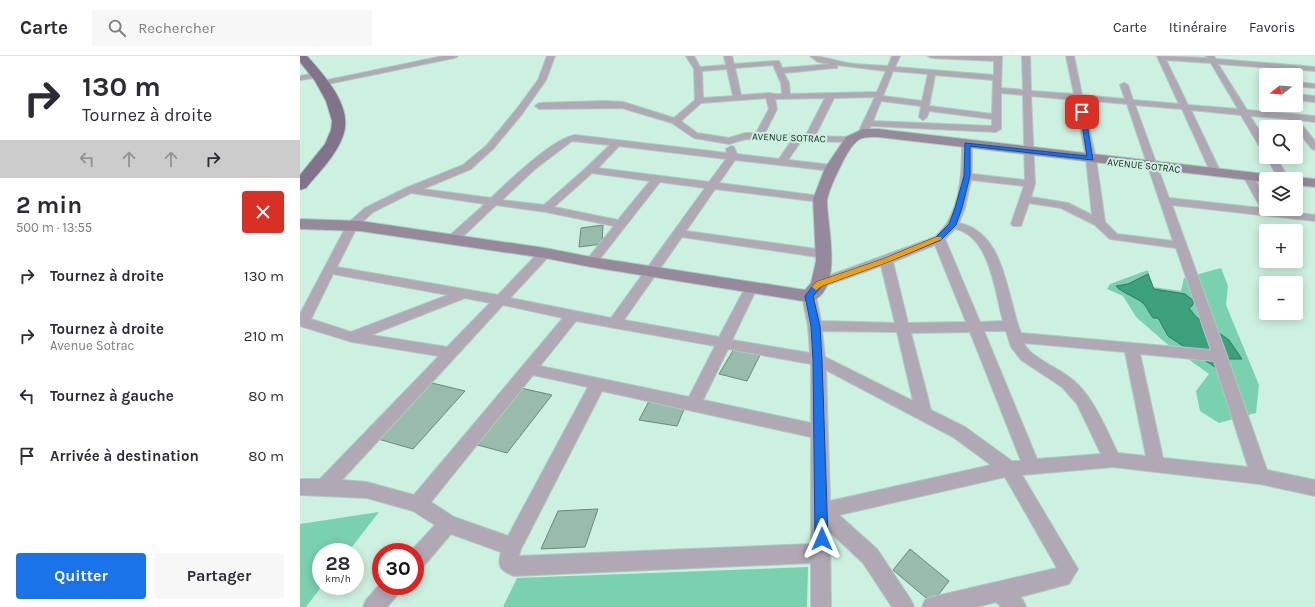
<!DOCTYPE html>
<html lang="fr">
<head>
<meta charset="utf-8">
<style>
  :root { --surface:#fff; --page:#f7f7f7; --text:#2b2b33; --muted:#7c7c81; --line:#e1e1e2; --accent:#1a73e8 }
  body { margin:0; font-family:Karla,sans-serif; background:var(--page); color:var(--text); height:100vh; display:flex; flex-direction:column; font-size:15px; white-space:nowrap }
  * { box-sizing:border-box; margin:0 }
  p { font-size:13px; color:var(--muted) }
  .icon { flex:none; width:22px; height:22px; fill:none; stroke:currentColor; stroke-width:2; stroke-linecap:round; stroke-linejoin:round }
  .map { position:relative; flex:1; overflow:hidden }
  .details { display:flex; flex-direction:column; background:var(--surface); width:300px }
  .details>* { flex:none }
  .hud { background:#fff; color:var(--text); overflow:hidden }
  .needle { width:26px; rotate:253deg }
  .tools { position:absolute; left:959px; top:12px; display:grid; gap:8px }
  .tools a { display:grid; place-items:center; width:44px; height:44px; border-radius:4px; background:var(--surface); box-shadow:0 2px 10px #0003; font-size:20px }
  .speed { position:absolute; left:12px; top:487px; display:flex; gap:8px; font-size:20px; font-weight:700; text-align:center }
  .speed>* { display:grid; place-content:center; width:52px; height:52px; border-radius:50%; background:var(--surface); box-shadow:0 2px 10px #0003; line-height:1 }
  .speed small { font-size:10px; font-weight:400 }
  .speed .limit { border:6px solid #d22; background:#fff; color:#111 }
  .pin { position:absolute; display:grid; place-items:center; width:34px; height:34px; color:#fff; margin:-17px; border-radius:8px; box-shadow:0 2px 6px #0006 }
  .me { position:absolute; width:44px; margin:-22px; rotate:0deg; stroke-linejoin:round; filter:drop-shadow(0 0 3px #0008) }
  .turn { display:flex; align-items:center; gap:14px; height:84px; padding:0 16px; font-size:18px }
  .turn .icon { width:52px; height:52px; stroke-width:2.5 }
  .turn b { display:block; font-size:28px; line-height:34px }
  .lanes { display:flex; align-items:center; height:38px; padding:0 16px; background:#0003; justify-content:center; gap:20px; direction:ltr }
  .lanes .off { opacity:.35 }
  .round { display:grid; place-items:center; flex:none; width:42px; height:42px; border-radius:4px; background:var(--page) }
  .headline { display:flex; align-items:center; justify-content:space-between; height:68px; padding:0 16px }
  h1 { font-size:24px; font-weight:700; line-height:30px }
  .cta { display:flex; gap:8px; margin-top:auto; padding:8px 16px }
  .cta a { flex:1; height:46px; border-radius:4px; background:var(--accent); color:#fff; font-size:16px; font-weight:700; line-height:46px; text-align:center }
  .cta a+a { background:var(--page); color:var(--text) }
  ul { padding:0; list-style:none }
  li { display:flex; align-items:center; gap:12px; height:60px; padding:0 16px }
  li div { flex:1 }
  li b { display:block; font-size:15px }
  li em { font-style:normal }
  header { display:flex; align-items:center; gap:24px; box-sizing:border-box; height:56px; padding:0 20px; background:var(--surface); border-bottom:1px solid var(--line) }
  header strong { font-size:19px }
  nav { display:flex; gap:22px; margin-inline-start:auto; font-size:14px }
  .search { width:280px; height:36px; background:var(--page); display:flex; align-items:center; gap:10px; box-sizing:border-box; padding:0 14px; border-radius:4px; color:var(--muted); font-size:15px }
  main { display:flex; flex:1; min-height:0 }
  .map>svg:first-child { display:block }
</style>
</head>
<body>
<header>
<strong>Carte</strong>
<div class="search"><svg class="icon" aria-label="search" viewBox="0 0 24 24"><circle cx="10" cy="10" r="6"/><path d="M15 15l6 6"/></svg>Rechercher</div>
<nav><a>Carte</a><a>Itinéraire</a><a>Favoris</a></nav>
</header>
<main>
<section class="details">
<div class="hud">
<div class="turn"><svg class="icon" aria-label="right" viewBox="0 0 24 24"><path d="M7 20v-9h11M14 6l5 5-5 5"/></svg><div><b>130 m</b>Tournez à droite</div></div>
<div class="lanes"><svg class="icon off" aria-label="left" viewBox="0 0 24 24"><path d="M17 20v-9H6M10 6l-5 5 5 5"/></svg><svg class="icon off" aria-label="ahead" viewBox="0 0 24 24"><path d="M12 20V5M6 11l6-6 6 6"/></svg><svg class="icon off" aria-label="ahead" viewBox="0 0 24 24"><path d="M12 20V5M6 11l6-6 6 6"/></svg><svg class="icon" aria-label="right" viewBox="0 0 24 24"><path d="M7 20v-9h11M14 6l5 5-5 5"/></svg></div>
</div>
<div class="headline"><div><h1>2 min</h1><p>500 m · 13:55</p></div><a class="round" style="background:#d93025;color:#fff"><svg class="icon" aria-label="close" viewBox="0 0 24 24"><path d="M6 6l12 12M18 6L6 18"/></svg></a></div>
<ul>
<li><svg class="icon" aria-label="right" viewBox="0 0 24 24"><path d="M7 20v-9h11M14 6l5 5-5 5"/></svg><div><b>Tournez à droite</b></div><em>130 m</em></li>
<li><svg class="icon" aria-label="right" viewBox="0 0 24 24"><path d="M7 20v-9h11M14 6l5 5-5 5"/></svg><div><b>Tournez à droite</b><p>Avenue Sotrac</p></div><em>210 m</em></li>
<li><svg class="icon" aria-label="left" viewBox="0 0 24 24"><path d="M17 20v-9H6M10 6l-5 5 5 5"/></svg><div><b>Tournez à gauche</b></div><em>80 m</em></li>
<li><svg class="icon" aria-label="arrive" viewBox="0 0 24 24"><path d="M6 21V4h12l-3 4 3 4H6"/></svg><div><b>Arrivée à destination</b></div><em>80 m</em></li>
</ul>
<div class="cta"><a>Quitter</a><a>Partager</a></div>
</section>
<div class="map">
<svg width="1015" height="551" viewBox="0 0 1015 551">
  <rect width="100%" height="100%" fill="#cdf1e1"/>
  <path fill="#7ad1ae" d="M 921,212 L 928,230 L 926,249 L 959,329 L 956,357 L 919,367 L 900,355 L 896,335 L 909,318 L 867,288 L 836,261 L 823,240 L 807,233 L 810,228 L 848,214 L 853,231 L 881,235 L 884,222 Z
    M 79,456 L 48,496 L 21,496 L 22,530 L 6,551 L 0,551 L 0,468 Z
    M 508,511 L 507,551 L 203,551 L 217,522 Z"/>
  <path fill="#3ca07d" stroke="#317b60" d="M 848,218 L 854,233 L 885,238 L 894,245 L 892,250 L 889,252 L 896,261 L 929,284 L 942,303 L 929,303 L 930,314 L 921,315 L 868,280 L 858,262 L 853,262 C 850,258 847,252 844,248 C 835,240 823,238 816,230 L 828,228 Z"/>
  <path fill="#98bbab" stroke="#688a7b" d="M 303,169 L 302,188 L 279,191 L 281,172 Z
    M 434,293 L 460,299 L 447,325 L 419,318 Z
    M 132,327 L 165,335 L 113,393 L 78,383 Z
    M 221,332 L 252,339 L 207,397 L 174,388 Z
    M 349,345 L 385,351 L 377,370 L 339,364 Z
    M 298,453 L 285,491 L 241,493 L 258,455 Z
    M 610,493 L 649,525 L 632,547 L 593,514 Z"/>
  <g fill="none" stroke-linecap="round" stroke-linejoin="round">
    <g stroke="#acccbe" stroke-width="2">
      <path id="street" d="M 143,0 L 158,0 L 154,2 L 23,29 L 19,27 L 23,25 Z
        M 247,0 L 255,0 L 246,24 L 222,58 L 193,93 L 171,113 L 123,133 L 191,142 C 209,125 252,83 275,79 L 427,97 L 426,93 L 431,90 L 434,91 L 437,98 L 479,103 L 492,84 L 446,83 L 429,88 L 394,82 L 372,67 L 322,52 L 239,53 L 235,50 L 239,47 L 305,45 L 323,46 L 374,62 L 395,44 L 394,13 L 386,0 L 394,0 L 400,11 L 426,9 L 424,0 L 432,0 L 434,8 L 476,5 L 479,5 L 482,12 L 531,8 L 518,6 L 510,0 C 523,0 535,5 547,7 C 561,9 574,9 588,10 L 592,0 L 600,0 L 595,11 L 694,19 L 694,5 L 632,2 L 628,0 L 702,0 L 701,32 L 723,34 L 722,0 L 730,0 L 731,35 L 774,38 L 766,0 L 774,0 L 782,39 L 825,43 L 820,29 L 824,27 L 828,29 L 833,44 L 879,48 L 857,0 L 908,2 L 906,0 L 914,0 L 916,3 L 1015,11 L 1015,15 L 918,8 L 947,54 L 1015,60 L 1015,66 L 998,64 L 1015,85 L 1015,94 L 1012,93 L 996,73 L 996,71 L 994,71 L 988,63 L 950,60 L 966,85 L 966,96 L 961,93 L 941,59 L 891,54 L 921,117 L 916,120 L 911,117 L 882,53 L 835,49 L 869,142 L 961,152 L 943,120 L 948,117 L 952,118 L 966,143 L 966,153 L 1015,159 L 1015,165 L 872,149 L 927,300 L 967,414 L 1015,424 L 1015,440 L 960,428 L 813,411 L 722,419 L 778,513 L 769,528 L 720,541 L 723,544 L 726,551 L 701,551 L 696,546 L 676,551 L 622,551 L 625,544 L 632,541 L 757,512 L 705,421 L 539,459 L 577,493 L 611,544 L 614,551 L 592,551 L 563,507 L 530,476 L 531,551 L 511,551 L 511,507 L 214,520 C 200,514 197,511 201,496 L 151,478 L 122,512 L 115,514 L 115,496 L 110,496 L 135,469 L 113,455 L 67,442 L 0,439 L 0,423 L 20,423 L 139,300 L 52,286 L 0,270 L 0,258 L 48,167 L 65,152 L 106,132 L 163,109 L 187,89 L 216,54 L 238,24 ZM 866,4 L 911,7 L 938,53 L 888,49 ZM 473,9 L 481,27 L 482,38 L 474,38 L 470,37 L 441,39 L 435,12 ZM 537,9 L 586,15 L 577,36 L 490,38 L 489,27 L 484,17 L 534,12 L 537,12 ZM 427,13 L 433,40 L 403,42 L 402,15 ZM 593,15 L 628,18 L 622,45 L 583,40 ZM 635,19 L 693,24 L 692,58 L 629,50 ZM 701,37 L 723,39 L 725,124 L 672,118 L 672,88 L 670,86 L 664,86 L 662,88 C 662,115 661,143 647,167 C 644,172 639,176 635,181 L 514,225 L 513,228 L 514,231 L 519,232 L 581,210 L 595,267 L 521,265 L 516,240 L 514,237 L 509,236 L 504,237 L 502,240 L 508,270 L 510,297 L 432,284 L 457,232 L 456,229 L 451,228 L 446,229 L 445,232 L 419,281 L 324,264 L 382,181 L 524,202 L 528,201 L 530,198 L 528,195 L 524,194 L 386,175 L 415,133 L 520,146 L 524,145 L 525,143 L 520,140 L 419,127 L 435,104 L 532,115 L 536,114 L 537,112 L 532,109 L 488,104 L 501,85 L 553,86 L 555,84 L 553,82 L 550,81 L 515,80 L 534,42 L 575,41 L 559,75 L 564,78 L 567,77 L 571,70 L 696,76 L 701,73 ZM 731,40 L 775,44 L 786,103 L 792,159 L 768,147 L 731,141 L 735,128 ZM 466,42 L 469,53 L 456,77 L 445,77 L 429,82 L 397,77 L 381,65 L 401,47 ZM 525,42 L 506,79 L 465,77 L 477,53 L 475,43 ZM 783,44 L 827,48 L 873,185 L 817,178 L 805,166 L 796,103 ZM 581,45 L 621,50 L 619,61 L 623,64 L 627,61 L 629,55 L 692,63 L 692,70 L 573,65 ZM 272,85 L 310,89 L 286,112 L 244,149 L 202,144 L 235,113 ZM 319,90 L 426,103 L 409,126 L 298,112 ZM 292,117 L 350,125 L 318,164 L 254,151 ZM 671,124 L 724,130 L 711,168 L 713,170 L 721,170 L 729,147 L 761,152 L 795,169 L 810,183 L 876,192 L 911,294 L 721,277 C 706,240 706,177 659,167 L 665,152 ZM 360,126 L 405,132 L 311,262 L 210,242 L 249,200 L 251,197 L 249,194 L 241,194 L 198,239 L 37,211 L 57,171 L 73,156 L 111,137 L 185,148 L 148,181 L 146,184 L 148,187 L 156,187 L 196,149 L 246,156 L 314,170 L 285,206 L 287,209 L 295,209 ZM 655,173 C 690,179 695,237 703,265 L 680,266 L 645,183 ZM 635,189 L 666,266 L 608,267 L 593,206 ZM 33,218 L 148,239 L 51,276 L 11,263 ZM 165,242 L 190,247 L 147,291 L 71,279 ZM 203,249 L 263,262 L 114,439 L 67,426 L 42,424 ZM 276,265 L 415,290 L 389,341 L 240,310 ZM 522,275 L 597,276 L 613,345 L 525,301 ZM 684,275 L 706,275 L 711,291 L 721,304 L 762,331 L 777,348 L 801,398 L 737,403 ZM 670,276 L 721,405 L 712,405 L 665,371 L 631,354 L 611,277 ZM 724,287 L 825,296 L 846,400 L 818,397 C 805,372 795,343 773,324 C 761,313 729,301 724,287 ZM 428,293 L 511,308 L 511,367 L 403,344 ZM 840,298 L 914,305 L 948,411 L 863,402 ZM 526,314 L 653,381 L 691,409 L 530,445 ZM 233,319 L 288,331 L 208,480 L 154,461 L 131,446 ZM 302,335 L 511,381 L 511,488 L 219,500 L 221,493 Z
        M 17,17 L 20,17 L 20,21 L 0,24 L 0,20 Z
        M 996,26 L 1015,28 L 1015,32 L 996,30 Z
        M 996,38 L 1015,40 L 1015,46 L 996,44 Z
        M 966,101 L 976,101 L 989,123 L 979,123 Z
        M 81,527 L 81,530 L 102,530 L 99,537 L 87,551 L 63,551 L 66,544 Z"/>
    </g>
    <g stroke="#acccbe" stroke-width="2">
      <path id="secondary" d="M 563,73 L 578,73 L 974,119 L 979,120 L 981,123 L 966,123 L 966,126 L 578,81 C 570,81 561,80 555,87 C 547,94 528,134 527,145 C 527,171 545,236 509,246 L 291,211 L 245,202 L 60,175 L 0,173 L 0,163 L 60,165 L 245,192 L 291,201 L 505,234 L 511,227 L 516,205 L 513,143 L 525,112 L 546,81 Z
        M 996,121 L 1015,123 L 1015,131 L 996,129 L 996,123 L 990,123 Z"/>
    </g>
    <g stroke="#acccbe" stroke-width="2">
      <path id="primary" d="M 0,0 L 7,0 C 25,20 54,52 43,80 C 36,100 19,116 6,132 L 0,134 L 0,119 L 25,88 L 31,74 L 32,65 L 26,45 L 15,25 L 0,6 Z"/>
    </g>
    <use href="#street" fill="#b0a8b5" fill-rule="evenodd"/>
    <use href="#secondary" fill="#95899b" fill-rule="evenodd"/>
    <use href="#primary" fill="#817389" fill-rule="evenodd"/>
  </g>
  <path fill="#1a73e8" stroke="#114b97" d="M 780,55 L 785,56 L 793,104 L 670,90 L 670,120 L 662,152 L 656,169 L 641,184 L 588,206 L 522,230 L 513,240 L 520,270 L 522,304 L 528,483 L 526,487 L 522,489 L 517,487 L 515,483 L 513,304 L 511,270 L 505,240 L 516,226 L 583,203 L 636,181 L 649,168 L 655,152 L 664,120 L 665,87 L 787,100 Z"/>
  <path fill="#f59e0b" d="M 636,181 L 641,181 L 642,183 L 588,206 L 522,230 L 516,234 L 512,231 L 516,226 L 583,203 Z"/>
  <g text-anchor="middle" stroke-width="4" stroke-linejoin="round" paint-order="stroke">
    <g font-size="10" fill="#16241e" stroke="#cdf1e1">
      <text transform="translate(489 81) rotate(2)" y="4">AVENUE SOTRAC</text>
      <text transform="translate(844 109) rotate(6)" y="4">AVENUE SOTRAC</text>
    </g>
  </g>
</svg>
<div class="tools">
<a><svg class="needle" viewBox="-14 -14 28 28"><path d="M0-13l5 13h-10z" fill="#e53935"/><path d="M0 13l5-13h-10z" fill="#7c7c81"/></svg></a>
<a><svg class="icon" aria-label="search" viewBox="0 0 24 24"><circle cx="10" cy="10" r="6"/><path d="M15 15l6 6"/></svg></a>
<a><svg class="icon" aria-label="layers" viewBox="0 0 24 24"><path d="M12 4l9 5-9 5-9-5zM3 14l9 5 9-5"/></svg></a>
<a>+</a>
<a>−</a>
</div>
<div class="speed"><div>28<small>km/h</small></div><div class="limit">30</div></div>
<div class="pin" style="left:782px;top:56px;background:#d93025"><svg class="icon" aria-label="arrive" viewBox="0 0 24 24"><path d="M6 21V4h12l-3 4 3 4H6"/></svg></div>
<svg class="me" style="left:522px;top:483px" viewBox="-20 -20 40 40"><path d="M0-17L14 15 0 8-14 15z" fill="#1a73e8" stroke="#fff" stroke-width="4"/></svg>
</div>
</main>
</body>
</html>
